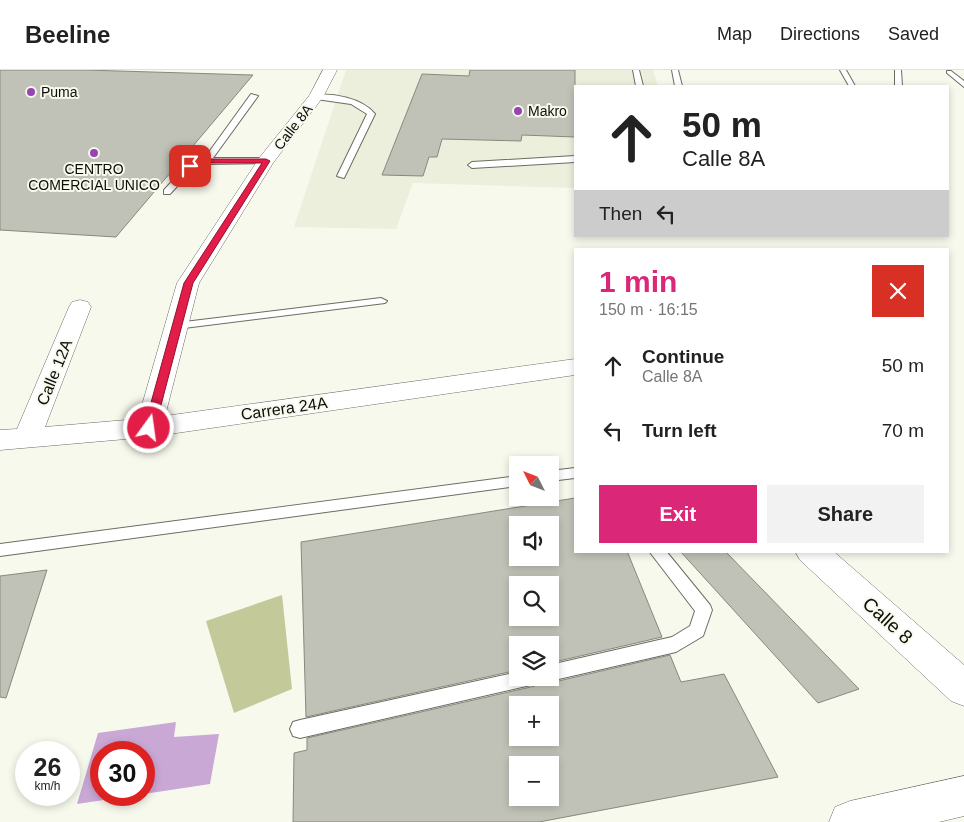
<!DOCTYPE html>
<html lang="en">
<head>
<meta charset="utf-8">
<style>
  :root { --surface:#fff; --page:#f2f2f2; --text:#222; --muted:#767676; --line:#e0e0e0; --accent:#db2777 }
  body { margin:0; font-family:Arial,sans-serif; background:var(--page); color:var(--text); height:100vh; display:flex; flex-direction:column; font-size:19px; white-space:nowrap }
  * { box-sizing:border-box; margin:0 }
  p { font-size:16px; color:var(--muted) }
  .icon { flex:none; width:28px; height:28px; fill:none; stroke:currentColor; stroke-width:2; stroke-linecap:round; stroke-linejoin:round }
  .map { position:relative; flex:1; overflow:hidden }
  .details { position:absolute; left:574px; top:178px; width:375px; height:305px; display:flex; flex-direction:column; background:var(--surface); border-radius:0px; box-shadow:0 2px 8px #0003 }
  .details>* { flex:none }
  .hud { position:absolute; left:574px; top:15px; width:375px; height:152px; border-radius:0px; box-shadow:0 2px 8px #0003; background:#fff; color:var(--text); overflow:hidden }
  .needle { width:32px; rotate:312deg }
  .controls { position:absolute; left:509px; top:386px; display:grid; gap:10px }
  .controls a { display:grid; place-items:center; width:50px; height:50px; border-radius:0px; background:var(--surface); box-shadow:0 2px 8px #0003; font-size:25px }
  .speed { position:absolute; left:15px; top:671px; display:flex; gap:10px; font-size:25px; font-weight:700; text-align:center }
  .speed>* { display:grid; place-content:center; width:65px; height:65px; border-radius:50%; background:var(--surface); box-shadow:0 2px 8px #0003; line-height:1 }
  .speed small { font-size:12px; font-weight:400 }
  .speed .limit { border:8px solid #d22; background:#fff; color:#111 }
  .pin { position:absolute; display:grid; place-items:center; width:42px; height:42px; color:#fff; margin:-21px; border-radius:10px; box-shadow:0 2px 8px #0006 }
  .me { position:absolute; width:55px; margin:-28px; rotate:14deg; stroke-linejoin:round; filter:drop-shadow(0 0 4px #0008) }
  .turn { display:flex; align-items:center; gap:18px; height:105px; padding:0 25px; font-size:22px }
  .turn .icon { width:65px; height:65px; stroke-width:2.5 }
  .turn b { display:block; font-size:35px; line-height:42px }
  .then { display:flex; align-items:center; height:48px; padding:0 25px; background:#0003; gap:10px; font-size:19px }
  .round { display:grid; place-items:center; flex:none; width:52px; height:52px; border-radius:0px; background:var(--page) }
  .head { display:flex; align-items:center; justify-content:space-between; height:85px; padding:0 25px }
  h1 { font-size:30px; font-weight:800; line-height:38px; color:var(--accent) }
  .button { display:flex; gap:10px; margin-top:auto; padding:10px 25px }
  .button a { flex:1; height:58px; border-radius:0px; background:var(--accent); color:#fff; font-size:20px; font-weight:800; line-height:58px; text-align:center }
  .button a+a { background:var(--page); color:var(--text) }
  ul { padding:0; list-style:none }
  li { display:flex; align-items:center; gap:15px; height:65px; padding:0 25px }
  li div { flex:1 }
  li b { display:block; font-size:19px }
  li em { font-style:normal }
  header { display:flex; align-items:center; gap:30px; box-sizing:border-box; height:70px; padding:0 25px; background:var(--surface); border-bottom:1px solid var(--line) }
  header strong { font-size:24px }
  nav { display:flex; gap:28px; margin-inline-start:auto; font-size:18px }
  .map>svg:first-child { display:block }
</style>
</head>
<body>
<header>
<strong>Beeline</strong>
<nav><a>Map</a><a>Directions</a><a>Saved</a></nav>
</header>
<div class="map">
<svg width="964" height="752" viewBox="0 0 964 752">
  <rect width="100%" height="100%" fill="#f7f9ed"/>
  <path fill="#ecefdb" d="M 346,0 L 653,0 L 658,16 L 575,16 L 575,118 L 413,113 L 396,159 L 294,157 Z"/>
  <path fill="#c4c999" d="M 282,525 L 292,619 L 234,643 L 206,551 Z"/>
  <path fill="#caa8d6" d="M 176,652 L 174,667 L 219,664 L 210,714 L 144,724 L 144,682 L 101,682 L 101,725 L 137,725 L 77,734 L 98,663 Z"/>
  <path fill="#c1c2b7" stroke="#88897e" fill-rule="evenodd" d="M 0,0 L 85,0 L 253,5 L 116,167 L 0,160 Z
    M 470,0 L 575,0 L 575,67 L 522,65 L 521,71 L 442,69 L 437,87 L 429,87 L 423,106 L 382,105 L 422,4 L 469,6 Z
    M 575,428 L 575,481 L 627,481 L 662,567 L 550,593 L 550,575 L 518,575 L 518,600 L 306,647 L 301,472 ZM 518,455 L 550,455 L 550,488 L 518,488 ZM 518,515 L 550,515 L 550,548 L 518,548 Z
    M 680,481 L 725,481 L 859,619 L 818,633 Z
    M 47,500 L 6,628 L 0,627 L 0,506 Z
    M 670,585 L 681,612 L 724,604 L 778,707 L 539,752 L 293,752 L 294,683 L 307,680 L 307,668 L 535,616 L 540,608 L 550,613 ZM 518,635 L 550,635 L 550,668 L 518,668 ZM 518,695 L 550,695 L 550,728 L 518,728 Z"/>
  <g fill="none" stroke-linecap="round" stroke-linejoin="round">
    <g stroke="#6b6c62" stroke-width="2">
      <path id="lane" d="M 633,0 L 639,0 L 643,16 L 636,16 Z
        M 672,0 L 678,0 L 682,16 L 675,16 Z
        M 840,0 L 846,0 L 855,16 L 849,16 Z
        M 895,0 L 901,0 L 902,16 L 895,16 Z
        M 947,1 L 951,1 L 964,11 L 964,17 L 947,3 Z
        M 251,24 L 258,26 L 213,88 L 266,88 L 269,89 L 269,93 L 208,94 L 194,98 L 170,124 L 164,124 L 164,120 L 188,94 L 204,89 Z
        M 313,25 C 333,23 362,28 375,44 L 344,108 L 337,106 L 367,44 L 351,34 L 316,29 L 312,27 Z
        M 575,86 L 575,92 L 472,98 L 468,95 L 472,92 Z
        M 381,228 L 387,231 L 385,233 L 176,259 L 170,256 L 176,253 Z
        M 575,398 L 575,408 L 550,411 L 550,401 Z
        M 518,406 L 518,416 L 0,486 L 0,474 Z
        M 649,481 L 666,481 L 710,535 L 712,540 L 703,566 L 676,582 L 550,611 L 544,609 L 543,608 L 550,608 L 550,595 L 672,567 L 690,556 L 695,541 Z
        M 518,602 L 518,608 L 538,608 L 535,614 L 300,668 L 293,666 L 290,659 L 293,652 L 300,650 Z"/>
    </g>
    <g stroke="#6b6c62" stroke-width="1">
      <path id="street" d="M 323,0 L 337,0 L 323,27 L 273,93 L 199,213 L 165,346 L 575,289 L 575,305 L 149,367 L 0,380 L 0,360 L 17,359 L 69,237 L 72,232 L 80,230 L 88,232 L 91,237 L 45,357 L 138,349 L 177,213 L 260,87 L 309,26 Z
        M 795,481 L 833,481 L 964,595 L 964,636 L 951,631 L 800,490 Z
        M 964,706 L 964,746 L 939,752 L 829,752 L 835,737 L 850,731 Z"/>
    </g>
    <use href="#lane" fill="#fff" fill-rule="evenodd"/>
    <use href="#street" fill="#fff" fill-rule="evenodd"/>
  </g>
  <path fill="#e11d48" stroke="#92132f" d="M 207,89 L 266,89 L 270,91 L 193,213 L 155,358 L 149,362 L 144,358 L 184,213 L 262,93 L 208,93 L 190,98 L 187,96 Z"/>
  <g fill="#9844b2" stroke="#f7f9ed" stroke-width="2">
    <circle cx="31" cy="22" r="5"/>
    <circle cx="518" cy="41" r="5"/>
    <circle cx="94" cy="83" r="5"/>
  </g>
  <g text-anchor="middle" stroke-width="4" stroke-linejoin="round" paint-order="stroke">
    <g font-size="14" fill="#0d0e0a" stroke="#f7f9ed" text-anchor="start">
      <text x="41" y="27">Puma</text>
      <text x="528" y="46">Makro</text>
      <text x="94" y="104" text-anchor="middle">CENTRO<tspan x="94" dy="16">COMERCIAL UNICO</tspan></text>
    </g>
    <g font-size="14" fill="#0d0e0a" stroke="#f7f9ed">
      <text transform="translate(293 57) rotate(-52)" y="5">Calle 8A</text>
    </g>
    <g font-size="16" fill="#0d0e0a" stroke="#f7f9ed">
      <text transform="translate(54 302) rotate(-68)" y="6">Calle 12A</text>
      <text transform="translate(284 338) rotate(-8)" y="6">Carrera 24A</text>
    </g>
    <g font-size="19" fill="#0d0e0a" stroke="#f7f9ed">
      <text transform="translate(888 550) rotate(42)" y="7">Calle 8</text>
    </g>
  </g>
</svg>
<div class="controls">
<a><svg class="needle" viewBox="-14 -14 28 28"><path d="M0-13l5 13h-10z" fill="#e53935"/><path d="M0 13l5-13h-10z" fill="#767676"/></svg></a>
<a><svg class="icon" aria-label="sound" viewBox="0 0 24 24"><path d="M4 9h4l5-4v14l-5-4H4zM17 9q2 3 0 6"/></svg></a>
<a><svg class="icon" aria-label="search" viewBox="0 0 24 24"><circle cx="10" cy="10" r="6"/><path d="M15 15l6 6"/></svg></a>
<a><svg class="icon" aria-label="layers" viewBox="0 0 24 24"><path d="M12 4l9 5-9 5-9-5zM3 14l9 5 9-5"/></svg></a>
<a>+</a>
<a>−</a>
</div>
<div class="speed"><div>26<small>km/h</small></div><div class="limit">30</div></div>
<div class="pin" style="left:190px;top:96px;background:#d93025"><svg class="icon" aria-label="arrive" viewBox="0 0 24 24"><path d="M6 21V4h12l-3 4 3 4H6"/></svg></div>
<svg class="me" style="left:149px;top:358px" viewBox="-20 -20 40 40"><circle r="17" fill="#e11d48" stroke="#fff" stroke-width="3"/><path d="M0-11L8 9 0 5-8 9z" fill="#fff"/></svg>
<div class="hud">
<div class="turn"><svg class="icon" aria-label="ahead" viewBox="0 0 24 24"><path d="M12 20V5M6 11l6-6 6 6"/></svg><div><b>50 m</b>Calle 8A</div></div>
<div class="then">Then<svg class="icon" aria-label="left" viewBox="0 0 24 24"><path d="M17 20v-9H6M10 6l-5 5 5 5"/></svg></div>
</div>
<section class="details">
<div class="head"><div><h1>1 min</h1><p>150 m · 16:15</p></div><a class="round" style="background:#d93025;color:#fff"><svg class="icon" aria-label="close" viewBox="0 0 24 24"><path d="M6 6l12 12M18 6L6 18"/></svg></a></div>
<ul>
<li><svg class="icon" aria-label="ahead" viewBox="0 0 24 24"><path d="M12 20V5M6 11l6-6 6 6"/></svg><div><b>Continue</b><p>Calle 8A</p></div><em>50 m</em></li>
<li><svg class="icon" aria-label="left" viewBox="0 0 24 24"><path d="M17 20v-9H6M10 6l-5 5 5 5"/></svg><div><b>Turn left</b></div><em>70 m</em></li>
</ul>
<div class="button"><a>Exit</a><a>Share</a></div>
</section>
</div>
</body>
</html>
